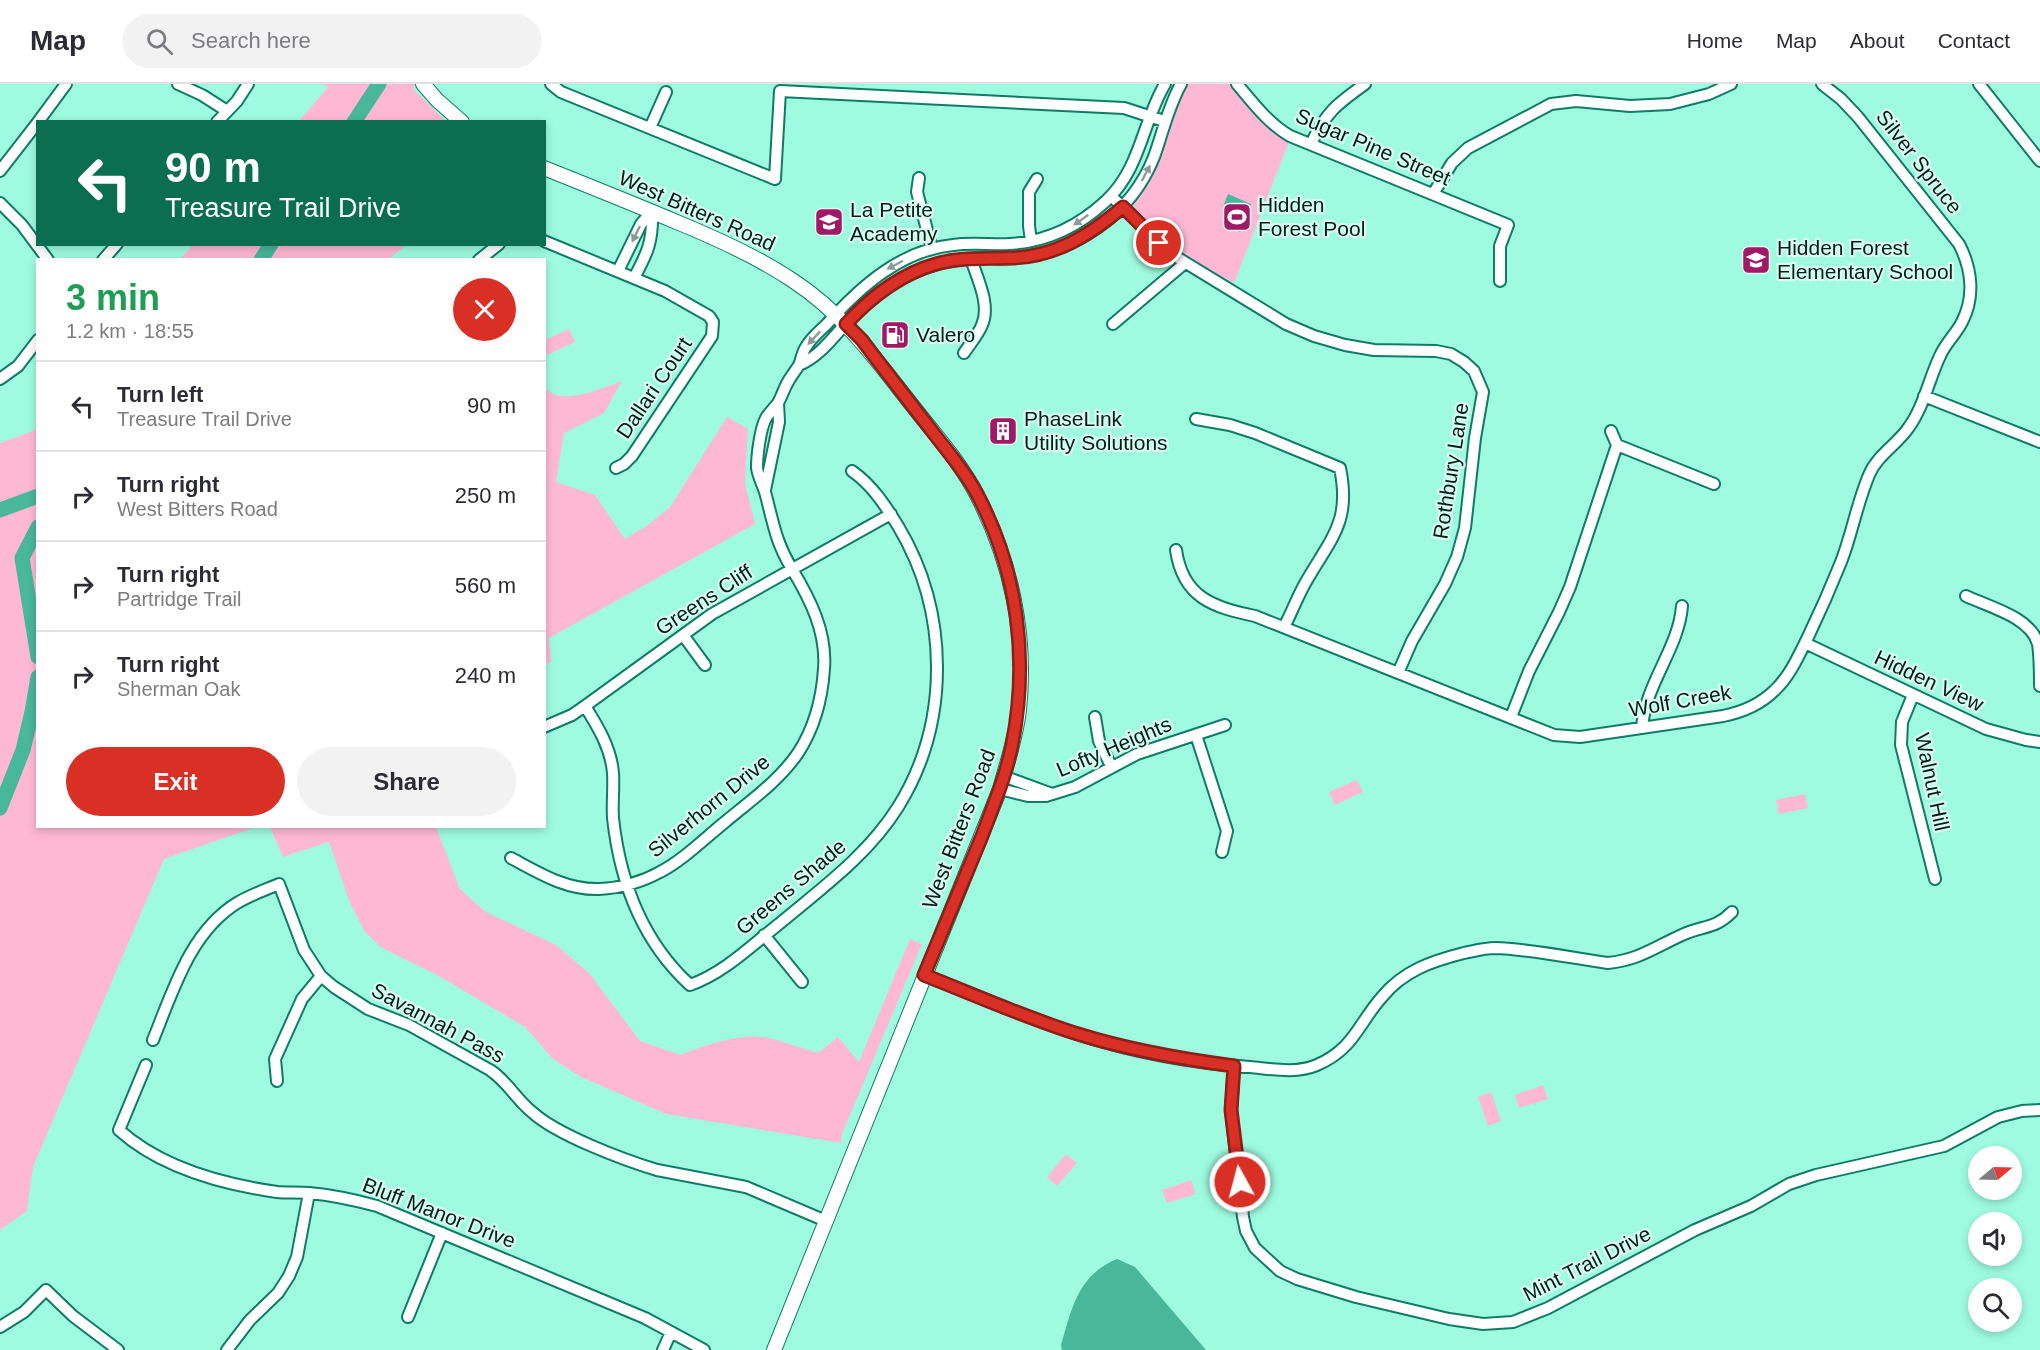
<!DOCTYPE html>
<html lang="en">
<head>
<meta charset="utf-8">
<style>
  :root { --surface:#fff; --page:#f2f2f3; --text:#2b2b33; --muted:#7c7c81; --line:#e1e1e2; --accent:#d93025 }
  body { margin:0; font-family:Arial,sans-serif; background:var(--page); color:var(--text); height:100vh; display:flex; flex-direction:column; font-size:22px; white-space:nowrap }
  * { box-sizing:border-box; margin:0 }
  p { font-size:20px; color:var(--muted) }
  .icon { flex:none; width:33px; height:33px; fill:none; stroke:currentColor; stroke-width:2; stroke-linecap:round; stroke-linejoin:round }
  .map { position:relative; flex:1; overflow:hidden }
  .side { position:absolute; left:36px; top:174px; width:510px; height:570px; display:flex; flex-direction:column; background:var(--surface); border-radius:0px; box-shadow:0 3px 9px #0003 }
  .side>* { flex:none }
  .banner { position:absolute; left:36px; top:36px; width:510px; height:126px; border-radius:0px; box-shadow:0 3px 9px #0003; background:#0b6e4f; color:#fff; overflow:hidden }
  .needle { width:39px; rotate:71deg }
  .tools { position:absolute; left:1968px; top:1062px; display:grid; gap:12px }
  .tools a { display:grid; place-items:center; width:54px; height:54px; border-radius:50%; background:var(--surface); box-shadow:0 3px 9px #0003; font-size:30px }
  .pin { position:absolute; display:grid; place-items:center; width:51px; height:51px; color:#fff; margin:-26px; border:3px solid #fff; border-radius:50%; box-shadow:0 2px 6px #0007 }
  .me { position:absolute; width:66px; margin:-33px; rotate:353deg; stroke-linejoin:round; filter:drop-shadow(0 0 4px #0008) }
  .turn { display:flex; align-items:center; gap:21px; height:126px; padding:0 30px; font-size:27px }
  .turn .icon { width:78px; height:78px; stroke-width:2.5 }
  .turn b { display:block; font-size:42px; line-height:51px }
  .round { display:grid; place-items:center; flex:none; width:63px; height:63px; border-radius:32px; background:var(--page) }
  .head { display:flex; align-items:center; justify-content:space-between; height:102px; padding:0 30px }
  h1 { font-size:36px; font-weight:700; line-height:45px; color:#1e9e55 }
  .action { display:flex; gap:12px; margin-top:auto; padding:12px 30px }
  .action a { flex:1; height:69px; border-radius:36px; background:var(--accent); color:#fff; font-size:24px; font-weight:700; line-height:69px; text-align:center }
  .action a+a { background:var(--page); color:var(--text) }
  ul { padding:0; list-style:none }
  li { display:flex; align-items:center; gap:18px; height:90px; padding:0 30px; border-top:2px solid var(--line) }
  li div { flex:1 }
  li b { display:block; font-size:22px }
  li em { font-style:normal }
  header { display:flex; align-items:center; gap:36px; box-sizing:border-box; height:84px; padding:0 30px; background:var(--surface); border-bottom:2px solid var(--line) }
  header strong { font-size:28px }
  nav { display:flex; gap:33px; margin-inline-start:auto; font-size:21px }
  .search { width:420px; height:54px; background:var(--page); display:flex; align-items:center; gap:15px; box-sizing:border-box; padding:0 21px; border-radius:33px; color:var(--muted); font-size:22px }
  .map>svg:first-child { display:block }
</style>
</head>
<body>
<header>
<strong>Map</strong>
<div class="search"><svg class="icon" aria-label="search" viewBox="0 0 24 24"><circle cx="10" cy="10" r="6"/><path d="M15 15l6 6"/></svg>Search here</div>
<nav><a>Home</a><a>Map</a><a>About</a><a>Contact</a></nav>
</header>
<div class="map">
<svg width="2040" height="1266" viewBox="0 0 2040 1266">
  <rect width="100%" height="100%" fill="#9efbdf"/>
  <path fill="#feb8d4" d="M 323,0 L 415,0 L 413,5 L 446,37 L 299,37 L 328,3 Z
    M 1186,0 L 1233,0 L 1290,55 L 1234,199 L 1185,172 L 1135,125 L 1134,118 L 1149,95 L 1160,73 L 1170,34 Z
    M 193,161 L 193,160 L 406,161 L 389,175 L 180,175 Z
    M 569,245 L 575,258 L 547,271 L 545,266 L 545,256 Z
    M 622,297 L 604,329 L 564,349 L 556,398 L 595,411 L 625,455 L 648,441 L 670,423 L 727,333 L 748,345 L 745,399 L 755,440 L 549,554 L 551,578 L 545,579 L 545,303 C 561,324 601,304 622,297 Z
    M 37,342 L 38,742 L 256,743 L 164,775 L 33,1083 L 27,1127 L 0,1146 L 0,359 L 33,347 Z
    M 1357,696 L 1363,708 L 1335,721 L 1329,708 Z
    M 1805,710 L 1808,724 L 1779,730 L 1776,716 Z
    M 270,743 L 436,743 L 460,805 L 486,828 L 556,861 L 589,889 L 640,957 L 681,971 C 703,961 744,948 768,954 C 785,958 802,964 818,969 L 838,953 L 859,978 L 910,855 L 922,860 L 842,1050 L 841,1059 L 666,1030 L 581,993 L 553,975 L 525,943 L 437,891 L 382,864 L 365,848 L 350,819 L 329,758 L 283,773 Z
    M 1543,1001 L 1548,1015 L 1519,1024 L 1515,1011 Z
    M 1491,1008 L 1501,1037 L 1488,1042 L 1478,1013 Z
    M 1066,1070 L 1077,1079 L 1057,1102 L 1047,1093 Z
    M 1191,1096 L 1196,1110 L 1167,1119 L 1162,1106 Z"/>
  <path fill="#48b79a" d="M 1228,110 L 1251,120 L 1240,148 L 1225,142 L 1233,124 L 1224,120 Z
    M 1117,1175 L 1135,1183 L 1206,1266 L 1062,1266 L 1061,1261 C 1072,1224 1078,1191 1117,1175 Z"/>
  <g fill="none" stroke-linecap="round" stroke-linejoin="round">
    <path stroke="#48b79a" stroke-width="15" d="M 354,38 L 379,0
      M 261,176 L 271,160
      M 0,426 L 38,412
      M 38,443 L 22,474 L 38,573
      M 0,724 L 23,666 L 32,628 L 38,593"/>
    <g stroke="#0f7c65" stroke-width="14">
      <path id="minor" d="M 178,0 L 202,11 L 227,27
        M 551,0 L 561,8 L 775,95 L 780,7 L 1124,24 L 1164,37
        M 1237,0 C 1254,20 1268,39 1290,52 L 1508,141 L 1500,162 L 1500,197
        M 1979,0 L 2040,77
        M 38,38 L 66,0
        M 217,38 L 237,17 L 248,0
        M 650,44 L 666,8
        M 1311,60 C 1326,28 1337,20 1365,0
        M 0,87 L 38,38
        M 919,94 L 917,108 L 932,165
        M 1433,110 L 1452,79 L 1468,64 L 1551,20 L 1576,17 L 1630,22 L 1670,20 L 1709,10 L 1731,0
        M 1111,112 L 1173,171 L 1286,240 L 1314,252 L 1345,261 L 1374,266 L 1436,267 L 1451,270 L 1464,278 L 1474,287 L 1483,308 L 1475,354 L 1465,444 L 1457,473 L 1445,500 L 1412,557 L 1398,589
        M 0,119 L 22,141 L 48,176
        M 544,157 L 665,207 L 709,232 L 713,238 L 712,252 L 632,372 L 624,380 L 616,384
        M 1031,157 L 1029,142 L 1029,108 L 1037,95
        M 103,176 L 117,160
        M 479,176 L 499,160
        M 618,187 L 641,140 L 652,127 C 653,157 648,168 634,194
        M 1113,240 L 1185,179
        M 964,269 C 970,260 978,251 982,241 C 991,221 977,194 971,175
        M 799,281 C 823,271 837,247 855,230 C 870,215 888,201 907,192 C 932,179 958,174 986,174 C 995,174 1004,175 1013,174 C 1075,169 1131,131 1154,73 C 1163,48 1168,23 1181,0
        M 0,295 L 18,282 L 38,256
        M 1924,312 L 2040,358
        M 1196,335 L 1230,341 L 1255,349 L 1340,384 C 1351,437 1332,453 1307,496 C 1298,511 1292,528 1284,543
        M 1617,361 L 1714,400
        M 765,406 L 779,338 L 778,319
        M 1176,466 C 1183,514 1213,523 1255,532 L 1554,651 L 1580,653 L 1723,632 C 1743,628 1760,621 1775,606 C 1790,592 1799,571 1808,553 C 1820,528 1831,503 1841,478 C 1852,450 1857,419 1869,391 C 1877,371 1897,361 1909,343 C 1924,322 1929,295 1940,272 C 1945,260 1956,250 1962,238 C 1975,213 1972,185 1959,160 L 1858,33 L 1841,15 L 1822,0
        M 1966,512 C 1989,523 2031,533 2038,560 C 2040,573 2040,589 2040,602
        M 683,551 L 705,581
        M 1805,559 L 1986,645 L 2026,656 L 2040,658
        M 1913,611 L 1902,638 L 1901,661 L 1935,795
        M 585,622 C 598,643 611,664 613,689 C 614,704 612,719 613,734 C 620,798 642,857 690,901 C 724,889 751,862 779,840 C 822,804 868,771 898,723 C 951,638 949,527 898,442 C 885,421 872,401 852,387
        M 1095,633 L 1099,657 L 1111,682
        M 1511,633 L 1529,587 L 1559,528 L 1570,503 L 1617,361 L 1611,347
        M 544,643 L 572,631 L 585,622 L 712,530 L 891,430
        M 1642,644 C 1645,600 1679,564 1682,522
        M 1196,651 L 1227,747 L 1222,768
        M 1003,692 L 1052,710
        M 1000,705 L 1028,712 L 1046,712 L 1075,703 L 1137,670 L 1225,641
        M 511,774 C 539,789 566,806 599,805 C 619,804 642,798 660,788 C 683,776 704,755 725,738 C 750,717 779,697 798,669 C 815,643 822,615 824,585 C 827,548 810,515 792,485 C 775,457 773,437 765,408 C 762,399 758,392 757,384 C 757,372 760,345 766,334 C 769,329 774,324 778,319 C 782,312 784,304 789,296 C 792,291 796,286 799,281 C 802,275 802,268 806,263 C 811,254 820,247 827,240 C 860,203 901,166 953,161 C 971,158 991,161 1009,160 C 1046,158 1079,142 1106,117 C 1141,84 1142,39 1165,0
        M 764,851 L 802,898
        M 924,891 C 975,911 1025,933 1077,950 C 1133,968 1192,979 1250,983 C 1272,985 1296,990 1317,981 C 1354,965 1358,940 1382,913 C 1403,887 1432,877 1464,869 C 1474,867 1485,864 1495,864 C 1530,865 1572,874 1608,879 C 1639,876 1655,863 1682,851 C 1703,841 1714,846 1732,828
        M 153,956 C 173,907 190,848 237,819 C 250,811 265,806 279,800 L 304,866 L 321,892 L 334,903 L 368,925 L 409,941 L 490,986 C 507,997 516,1015 532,1028 C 557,1051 624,1076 657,1086 L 746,1103 L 826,1137
        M 146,981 L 119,1046 C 161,1084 221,1100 277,1108 C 287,1109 298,1108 309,1109 C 332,1111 355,1116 377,1122 L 645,1234 L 704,1266
        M 1234,982 L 1231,1026 L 1243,1133 L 1246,1147 L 1255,1164 L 1280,1187 L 1297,1195 L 1356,1213 L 1449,1235 L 1483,1240 L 1513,1238 L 1548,1224 L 1695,1146 L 1751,1122 L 1789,1100 L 1816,1091 L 1944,1062 L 1998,1033 L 2022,1027 L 2040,1026
        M 277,997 L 275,975 L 302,915 L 321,892
        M 408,1233 L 442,1149
        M 0,1243 L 24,1228 L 46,1206 L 73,1232 L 118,1266
        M 227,1266 L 250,1236 L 278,1209 L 289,1192 L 297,1173 L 309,1109
        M 663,1266 L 671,1248"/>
    </g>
    <g stroke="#0f7c65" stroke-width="16">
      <path id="major" d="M 423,0 L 437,16 L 462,38
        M 544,84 C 589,102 634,120 679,139 C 718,155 756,172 792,196 C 840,227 873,271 908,316 C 931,346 959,376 977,411 C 1011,477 1027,551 1019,626 C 1016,653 1007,679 1000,705 L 774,1266"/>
    </g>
    <use href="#minor" stroke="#fff" stroke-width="10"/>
    <use href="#major" stroke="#fff" stroke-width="14"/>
  </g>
  <defs><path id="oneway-solid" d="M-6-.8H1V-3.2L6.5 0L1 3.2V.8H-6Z" transform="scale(1.5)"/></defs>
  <g fill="#8d9a97">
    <use href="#oneway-solid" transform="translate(1146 89) rotate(-62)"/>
    <use href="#oneway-solid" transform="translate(1081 136) rotate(145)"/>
    <use href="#oneway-solid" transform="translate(636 150) rotate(116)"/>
    <use href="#oneway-solid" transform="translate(895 181) rotate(152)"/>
    <use href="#oneway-solid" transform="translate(814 254) rotate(133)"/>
  </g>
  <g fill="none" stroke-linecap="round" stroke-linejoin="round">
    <g stroke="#8d1f18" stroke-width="15">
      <path id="route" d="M 1159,159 L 1123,123 C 1090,151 1054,174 1009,174 C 985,175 960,173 936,180 C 901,190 870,214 846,240 L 862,256 C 885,287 909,317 932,347 C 947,367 965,387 977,410 C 1018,487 1029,576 1012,661 C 1006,692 993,722 982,752 C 963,798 944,844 924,891 C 975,911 1026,934 1078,950 C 1129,966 1181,975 1234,982 L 1231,1026 L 1240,1098"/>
    </g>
    <use href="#route" stroke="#d93025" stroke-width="10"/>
  </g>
  <defs>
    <g id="stadium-square" transform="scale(1.5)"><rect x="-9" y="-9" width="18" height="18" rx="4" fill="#a11864" stroke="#d9fbf0"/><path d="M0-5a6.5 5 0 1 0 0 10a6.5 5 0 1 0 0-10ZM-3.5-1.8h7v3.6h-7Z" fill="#fff"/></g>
    <g id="school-square" transform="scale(1.5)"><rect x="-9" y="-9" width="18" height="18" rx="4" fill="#a11864" stroke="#d9fbf0"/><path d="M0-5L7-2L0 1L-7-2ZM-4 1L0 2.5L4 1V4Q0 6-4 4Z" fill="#fff"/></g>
    <g id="fuel-square" transform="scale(1.5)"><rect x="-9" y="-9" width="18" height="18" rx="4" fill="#a11864" stroke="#d9fbf0"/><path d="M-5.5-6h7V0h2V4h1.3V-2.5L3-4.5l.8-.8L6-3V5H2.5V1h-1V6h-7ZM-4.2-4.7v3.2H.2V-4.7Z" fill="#fff"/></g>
    <g id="building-square" transform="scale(1.5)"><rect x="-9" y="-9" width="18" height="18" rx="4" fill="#a11864" stroke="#d9fbf0"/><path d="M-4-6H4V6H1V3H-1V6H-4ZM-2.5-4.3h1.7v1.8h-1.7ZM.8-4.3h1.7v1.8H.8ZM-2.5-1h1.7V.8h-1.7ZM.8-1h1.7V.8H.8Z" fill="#fff"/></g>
  </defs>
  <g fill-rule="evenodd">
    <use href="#stadium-square" x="1237" y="133"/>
    <use href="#school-square" x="829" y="138"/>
    <use href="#school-square" x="1756" y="176"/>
    <use href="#fuel-square" x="895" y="251"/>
    <use href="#building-square" x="1003" y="347"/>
  </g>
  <g text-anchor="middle" stroke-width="4.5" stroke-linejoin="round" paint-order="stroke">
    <g font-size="21" fill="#021f17" stroke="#d9fbf0">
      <text transform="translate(1373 63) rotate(23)" y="7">Sugar Pine Street</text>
      <text transform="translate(1919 78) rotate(52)" y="7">Silver Spruce</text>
      <text transform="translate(697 127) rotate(24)" y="7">West Bitters Road</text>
      <text transform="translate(654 304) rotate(-56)" y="7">Dallari Court</text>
      <text transform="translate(1451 387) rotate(-81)" y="7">Rothbury Lane</text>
      <text transform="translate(704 516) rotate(-33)" y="7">Greens Cliff</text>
      <text transform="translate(1929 597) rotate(25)" y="7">Hidden View</text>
      <text transform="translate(1680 617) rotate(-10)" y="7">Wolf Creek</text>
      <text transform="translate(1114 663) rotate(-23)" y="7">Lofty Heights</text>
      <text transform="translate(1932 698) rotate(78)" y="7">Walnut Hill</text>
      <text transform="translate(709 722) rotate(-39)" y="7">Silverhorn Drive</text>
      <text transform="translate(959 745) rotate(-69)" y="7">West Bitters Road</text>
      <text transform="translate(791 803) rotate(-40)" y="7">Greens Shade</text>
      <text transform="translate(438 939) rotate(28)" y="7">Savannah Pass</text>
      <text transform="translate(439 1129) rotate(21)" y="7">Bluff Manor Drive</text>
      <text transform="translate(1587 1180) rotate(-27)" y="7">Mint Trail Drive</text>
    </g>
    <g font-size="21" fill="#021f17" stroke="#d9fbf0" text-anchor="start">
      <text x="1258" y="128">Hidden<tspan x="1258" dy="24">Forest Pool</tspan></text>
      <text x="850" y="133">La Petite<tspan x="850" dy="24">Academy</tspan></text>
      <text x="1777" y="171">Hidden Forest<tspan x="1777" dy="24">Elementary School</tspan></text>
      <text x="916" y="258">Valero</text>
      <text x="1024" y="342">PhaseLink<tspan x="1024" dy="24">Utility Solutions</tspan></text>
    </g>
  </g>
</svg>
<div class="tools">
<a><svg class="needle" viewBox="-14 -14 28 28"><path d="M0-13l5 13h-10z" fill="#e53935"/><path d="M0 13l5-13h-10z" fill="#7c7c81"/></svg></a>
<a><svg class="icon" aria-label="sound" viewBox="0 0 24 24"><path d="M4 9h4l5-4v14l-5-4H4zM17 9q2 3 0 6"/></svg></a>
<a><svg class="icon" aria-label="search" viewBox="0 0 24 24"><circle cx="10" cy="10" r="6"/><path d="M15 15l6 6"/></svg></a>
</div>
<div class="pin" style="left:1159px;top:159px;background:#d93025"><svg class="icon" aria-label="arrive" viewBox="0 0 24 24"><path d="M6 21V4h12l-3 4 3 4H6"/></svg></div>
<svg class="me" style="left:1240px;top:1098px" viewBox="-20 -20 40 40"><circle r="17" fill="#d93025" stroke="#fff" stroke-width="3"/><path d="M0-11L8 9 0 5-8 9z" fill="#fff"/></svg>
<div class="banner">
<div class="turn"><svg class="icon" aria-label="left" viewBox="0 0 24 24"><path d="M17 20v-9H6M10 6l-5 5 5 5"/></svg><div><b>90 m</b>Treasure Trail Drive</div></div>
</div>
<section class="side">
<div class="head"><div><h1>3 min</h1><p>1.2 km · 18:55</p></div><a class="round" style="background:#d93025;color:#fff"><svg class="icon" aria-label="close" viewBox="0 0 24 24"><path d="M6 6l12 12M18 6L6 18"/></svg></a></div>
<ul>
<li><svg class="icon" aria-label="left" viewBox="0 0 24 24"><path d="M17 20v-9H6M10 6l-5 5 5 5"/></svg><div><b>Turn left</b><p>Treasure Trail Drive</p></div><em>90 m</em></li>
<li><svg class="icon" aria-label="right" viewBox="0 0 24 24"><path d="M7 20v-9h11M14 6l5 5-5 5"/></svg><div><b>Turn right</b><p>West Bitters Road</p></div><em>250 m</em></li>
<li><svg class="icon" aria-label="right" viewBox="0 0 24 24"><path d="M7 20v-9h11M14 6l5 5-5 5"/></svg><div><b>Turn right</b><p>Partridge Trail</p></div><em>560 m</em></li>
<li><svg class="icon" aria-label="right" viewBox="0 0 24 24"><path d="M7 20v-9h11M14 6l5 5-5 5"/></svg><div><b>Turn right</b><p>Sherman Oak</p></div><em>240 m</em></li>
</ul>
<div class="action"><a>Exit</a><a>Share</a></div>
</section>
</div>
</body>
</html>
